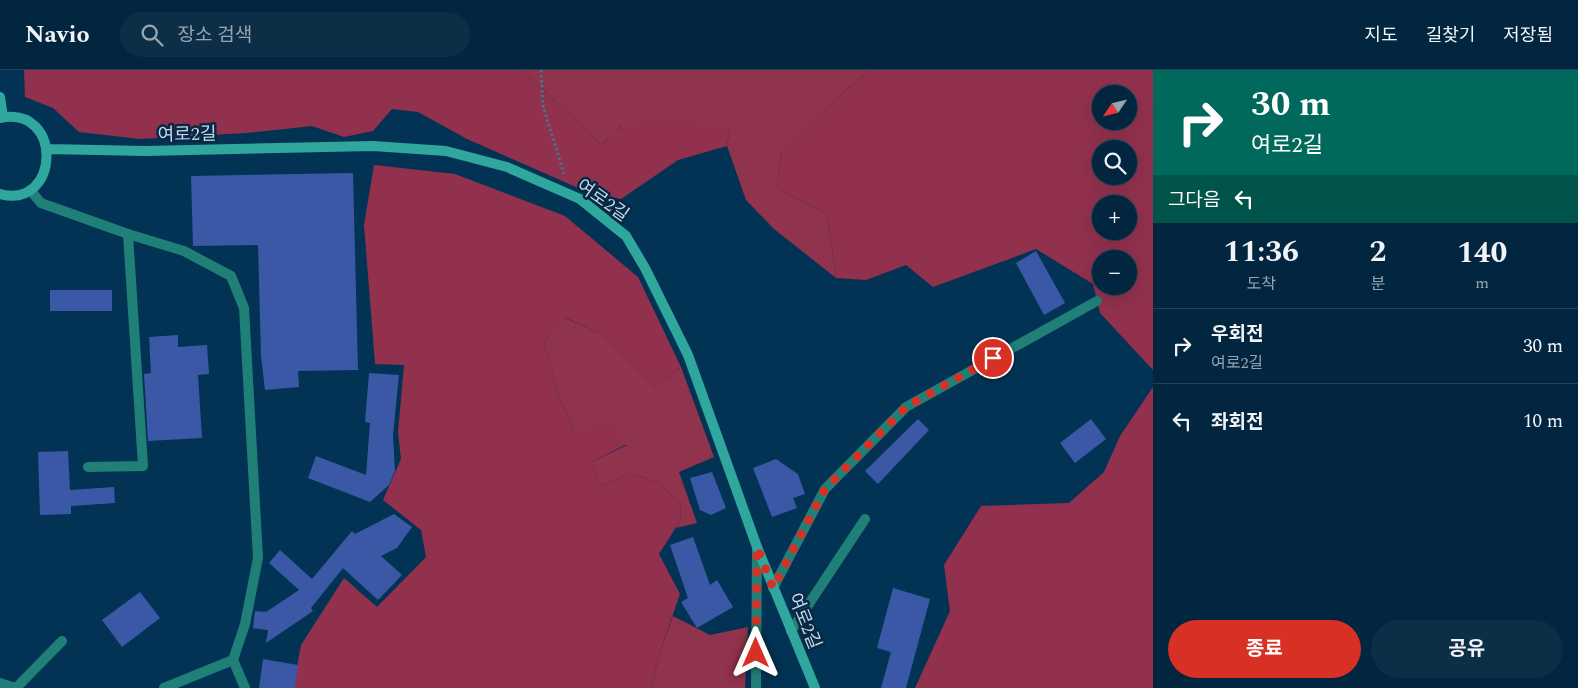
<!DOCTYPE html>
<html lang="ko">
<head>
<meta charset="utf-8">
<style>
  :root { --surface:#02263f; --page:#0c2e46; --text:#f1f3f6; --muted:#96a5b0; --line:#234359; --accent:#d93025 }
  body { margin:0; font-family:Spectral,"Noto Sans KR",serif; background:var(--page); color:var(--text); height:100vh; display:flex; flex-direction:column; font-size:19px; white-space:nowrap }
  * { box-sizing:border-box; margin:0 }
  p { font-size:16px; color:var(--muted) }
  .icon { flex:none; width:28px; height:28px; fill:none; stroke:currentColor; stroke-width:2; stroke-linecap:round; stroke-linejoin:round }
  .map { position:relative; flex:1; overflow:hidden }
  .side { display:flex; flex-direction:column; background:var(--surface); width:425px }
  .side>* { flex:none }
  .hud { background:#00695c; color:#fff; overflow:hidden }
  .needle { width:32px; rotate:235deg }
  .fabs { position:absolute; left:1092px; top:15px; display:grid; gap:10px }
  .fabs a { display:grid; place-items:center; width:45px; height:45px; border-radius:50%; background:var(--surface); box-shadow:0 5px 20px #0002,0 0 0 1px var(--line); font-size:25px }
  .pin { position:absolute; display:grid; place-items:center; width:42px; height:42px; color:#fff; margin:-21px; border:2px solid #fff; border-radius:50%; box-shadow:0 1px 5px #0007 }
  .me { position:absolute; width:55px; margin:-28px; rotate:0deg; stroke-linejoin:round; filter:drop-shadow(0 0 4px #0008) }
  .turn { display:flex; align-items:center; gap:18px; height:105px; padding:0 15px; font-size:22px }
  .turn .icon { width:65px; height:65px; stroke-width:2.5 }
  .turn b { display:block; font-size:35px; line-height:42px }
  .then { display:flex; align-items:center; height:48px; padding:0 15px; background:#0003; gap:10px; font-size:19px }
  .eta { display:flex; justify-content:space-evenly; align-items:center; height:85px; text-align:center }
  .eta b { font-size:30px; font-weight:700; line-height:35px }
  .button { display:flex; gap:10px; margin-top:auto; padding:10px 15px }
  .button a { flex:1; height:58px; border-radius:30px; background:var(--accent); color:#fff; font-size:20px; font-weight:700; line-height:58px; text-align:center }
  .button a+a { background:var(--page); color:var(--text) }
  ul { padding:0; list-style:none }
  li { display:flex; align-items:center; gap:15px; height:75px; padding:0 15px; border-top:1px solid var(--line) }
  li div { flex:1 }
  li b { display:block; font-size:19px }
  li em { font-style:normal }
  header { display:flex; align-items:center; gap:30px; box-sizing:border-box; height:70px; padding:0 25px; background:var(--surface); border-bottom:1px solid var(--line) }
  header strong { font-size:24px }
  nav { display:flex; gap:28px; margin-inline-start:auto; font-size:18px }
  .search { width:350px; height:45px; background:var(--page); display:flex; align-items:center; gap:12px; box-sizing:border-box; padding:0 18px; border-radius:28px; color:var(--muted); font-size:19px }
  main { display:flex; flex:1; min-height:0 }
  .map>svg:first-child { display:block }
</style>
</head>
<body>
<header>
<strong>Navio</strong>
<div class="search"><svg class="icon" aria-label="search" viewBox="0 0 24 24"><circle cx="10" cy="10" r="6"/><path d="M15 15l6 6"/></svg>장소 검색</div>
<nav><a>지도</a><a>길찾기</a><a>저장됨</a></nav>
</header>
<main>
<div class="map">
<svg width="1153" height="618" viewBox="0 0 1153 618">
  <rect width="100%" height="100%" fill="#033354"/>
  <path fill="#90334d" d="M 523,0 L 870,0 L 839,26 L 781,82 L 777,119 L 827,144 L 836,208 L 774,159 L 746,130 L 727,76 L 730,58 L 620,57 L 601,75 Z
    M 565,248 L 602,264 L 655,317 L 681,297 L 714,387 L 679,402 L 697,453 L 676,458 L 680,451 L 681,434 L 657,412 L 630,403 L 601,416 L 591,392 L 627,375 L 575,363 L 558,324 L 544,273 Z
    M 673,546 L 710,565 L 748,557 L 745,618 L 651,618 L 659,585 Z"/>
  <path fill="#91314d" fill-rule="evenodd" d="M 24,0 L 523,0 L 601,75 C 607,70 614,61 621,57 C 654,40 696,49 730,58 L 727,76 L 678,90 L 621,129 L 587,122 L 467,69 L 418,42 L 392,39 L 373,61 L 344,67 L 312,56 L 246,63 L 140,69 L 79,62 L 53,38 L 25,27 Z
    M 870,0 L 1153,0 L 1153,300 L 1100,243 L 1093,214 L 1036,179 L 933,217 L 906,195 L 866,210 L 836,208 L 827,144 L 777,119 L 781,82 L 839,26 ZM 1101,24 L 1129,24 L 1129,51 L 1101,51 ZM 1101,79 L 1129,79 L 1129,106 L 1101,106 ZM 1101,134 L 1129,134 L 1129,161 L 1101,161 ZM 1101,189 L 1129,189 L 1129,216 L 1101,216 Z
    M 374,95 L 455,104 L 565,146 L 638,207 L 681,297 L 655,317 L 602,264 L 566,248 L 544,273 L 558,324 L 575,363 L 611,349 L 627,374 L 591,392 L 601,416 L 630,403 L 657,412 L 681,434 L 680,451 L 659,484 L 680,524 L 659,585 L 651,618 L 293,618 L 301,575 L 344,508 L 377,537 L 426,487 L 421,460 L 383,430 L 401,389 L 398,362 L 404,295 L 375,294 L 364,155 Z
    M 1153,317 L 1153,618 L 915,618 L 950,541 L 944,495 L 981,436 L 1069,433 L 1104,402 L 1120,366 Z"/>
  <path fill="#3a58a6" d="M 353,103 L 358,300 L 298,301 L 299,317 L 265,320 L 261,286 L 258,175 L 193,176 L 191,106 Z
    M 1036,181 L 1065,233 L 1044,245 L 1016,193 Z
    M 50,220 L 112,220 L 112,241 L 50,241 Z
    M 178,265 L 178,277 L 207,275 L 209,304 L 198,305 L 202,368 L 148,371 L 144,304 L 151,303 L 149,267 Z
    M 369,303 L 399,305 L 393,365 L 395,401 L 389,415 L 370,432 L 308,408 L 316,386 L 366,405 L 370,353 L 365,352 Z
    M 918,349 L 929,360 L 878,414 L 865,401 Z
    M 1091,349 L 1106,369 L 1075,393 L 1060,373 Z
    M 68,381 L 70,420 L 114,417 L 115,433 L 71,436 L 71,444 L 40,445 L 38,382 Z
    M 776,389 L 798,404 L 805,424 L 793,428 L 797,438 L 772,447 L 753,398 Z
    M 712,402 L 726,438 L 711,445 L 700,440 L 690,408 Z
    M 394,444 L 412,457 L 397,478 L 381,486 L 402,505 L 378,530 L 343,498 L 311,538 L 313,541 L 266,573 L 268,560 L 253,558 L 255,541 L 266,542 L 299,520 L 269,493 L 280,480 L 312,509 L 352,461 L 355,464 Z
    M 693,467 L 710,515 L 717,510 L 733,537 L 697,558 L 681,532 L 688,528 L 670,475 Z
    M 893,518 L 930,529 L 906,618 L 881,618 L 891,582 L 877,578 Z
    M 140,522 L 160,548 L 122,577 L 102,550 Z
    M 263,589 L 298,595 L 295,618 L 259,618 Z"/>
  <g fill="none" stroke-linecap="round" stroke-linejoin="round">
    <path stroke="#487190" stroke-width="3" stroke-dasharray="2.5 2.5" stroke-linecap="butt" d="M 541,0 L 543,36 L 564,104"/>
    <path stroke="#207f77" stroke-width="10" d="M 88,397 L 143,396 L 128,164
      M 773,518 L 825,419 L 906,337 L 1097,231
      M 791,561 L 865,449
      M 16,618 L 62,571"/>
    <path stroke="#207f77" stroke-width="10" d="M 30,120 L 41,133 L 128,164 L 184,181 L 231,206 L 244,238 L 258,488 L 245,554 L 233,590 L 164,618
      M 233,590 L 245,618
      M 0,613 L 15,618
      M 756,618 L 757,477"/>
    <path stroke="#2fa79c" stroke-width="10" d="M 0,27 L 3,47
      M 0,48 C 64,35 60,140 0,124
      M 47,79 L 146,81 L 373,76 L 446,81 L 507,97 L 580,129 L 626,166 L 645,198 L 688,285 L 757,477 L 815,618"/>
  </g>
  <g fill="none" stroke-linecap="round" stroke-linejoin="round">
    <path stroke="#d93025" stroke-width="9" stroke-dasharray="0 16.2" d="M 756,583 L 757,477 L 773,518 L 825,419 L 906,337 L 993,288"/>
  </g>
  <g text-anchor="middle" stroke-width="5" stroke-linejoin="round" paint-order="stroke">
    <g font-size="18" fill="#bedbf5" stroke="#0a2840">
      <text transform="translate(187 64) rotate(-1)" y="6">여로2길</text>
      <text transform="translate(603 130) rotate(35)" y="6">여로2길</text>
      <text transform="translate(805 551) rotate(68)" y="6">여로2길</text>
    </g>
  </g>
</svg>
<div class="fabs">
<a><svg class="needle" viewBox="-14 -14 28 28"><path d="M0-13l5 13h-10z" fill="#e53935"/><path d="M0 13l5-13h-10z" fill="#96a5b0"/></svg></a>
<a><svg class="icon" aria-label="search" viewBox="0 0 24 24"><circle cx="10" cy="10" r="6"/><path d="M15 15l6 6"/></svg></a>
<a>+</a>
<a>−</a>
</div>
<div class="pin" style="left:993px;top:288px;background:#d93025"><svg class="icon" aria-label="arrive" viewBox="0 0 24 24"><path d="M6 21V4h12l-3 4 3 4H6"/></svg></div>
<svg class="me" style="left:756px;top:583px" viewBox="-20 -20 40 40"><path d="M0-17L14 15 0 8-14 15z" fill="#d93025" stroke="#fff" stroke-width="4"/></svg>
</div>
<section class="side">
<div class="hud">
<div class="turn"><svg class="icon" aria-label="right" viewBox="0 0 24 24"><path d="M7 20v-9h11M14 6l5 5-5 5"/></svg><div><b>30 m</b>여로2길</div></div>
<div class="then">그다음<svg class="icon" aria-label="left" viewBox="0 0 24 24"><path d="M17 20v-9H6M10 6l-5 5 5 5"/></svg></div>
</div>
<div class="eta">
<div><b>11:36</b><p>도착</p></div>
<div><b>2</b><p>분</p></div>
<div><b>140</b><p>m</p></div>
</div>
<ul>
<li><svg class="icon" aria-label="right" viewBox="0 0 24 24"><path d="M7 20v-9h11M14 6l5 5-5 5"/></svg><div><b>우회전</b><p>여로2길</p></div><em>30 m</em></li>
<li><svg class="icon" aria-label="left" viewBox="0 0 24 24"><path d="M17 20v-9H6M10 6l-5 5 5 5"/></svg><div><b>좌회전</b></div><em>10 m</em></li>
</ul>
<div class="button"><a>종료</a><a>공유</a></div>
</section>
</main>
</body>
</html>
